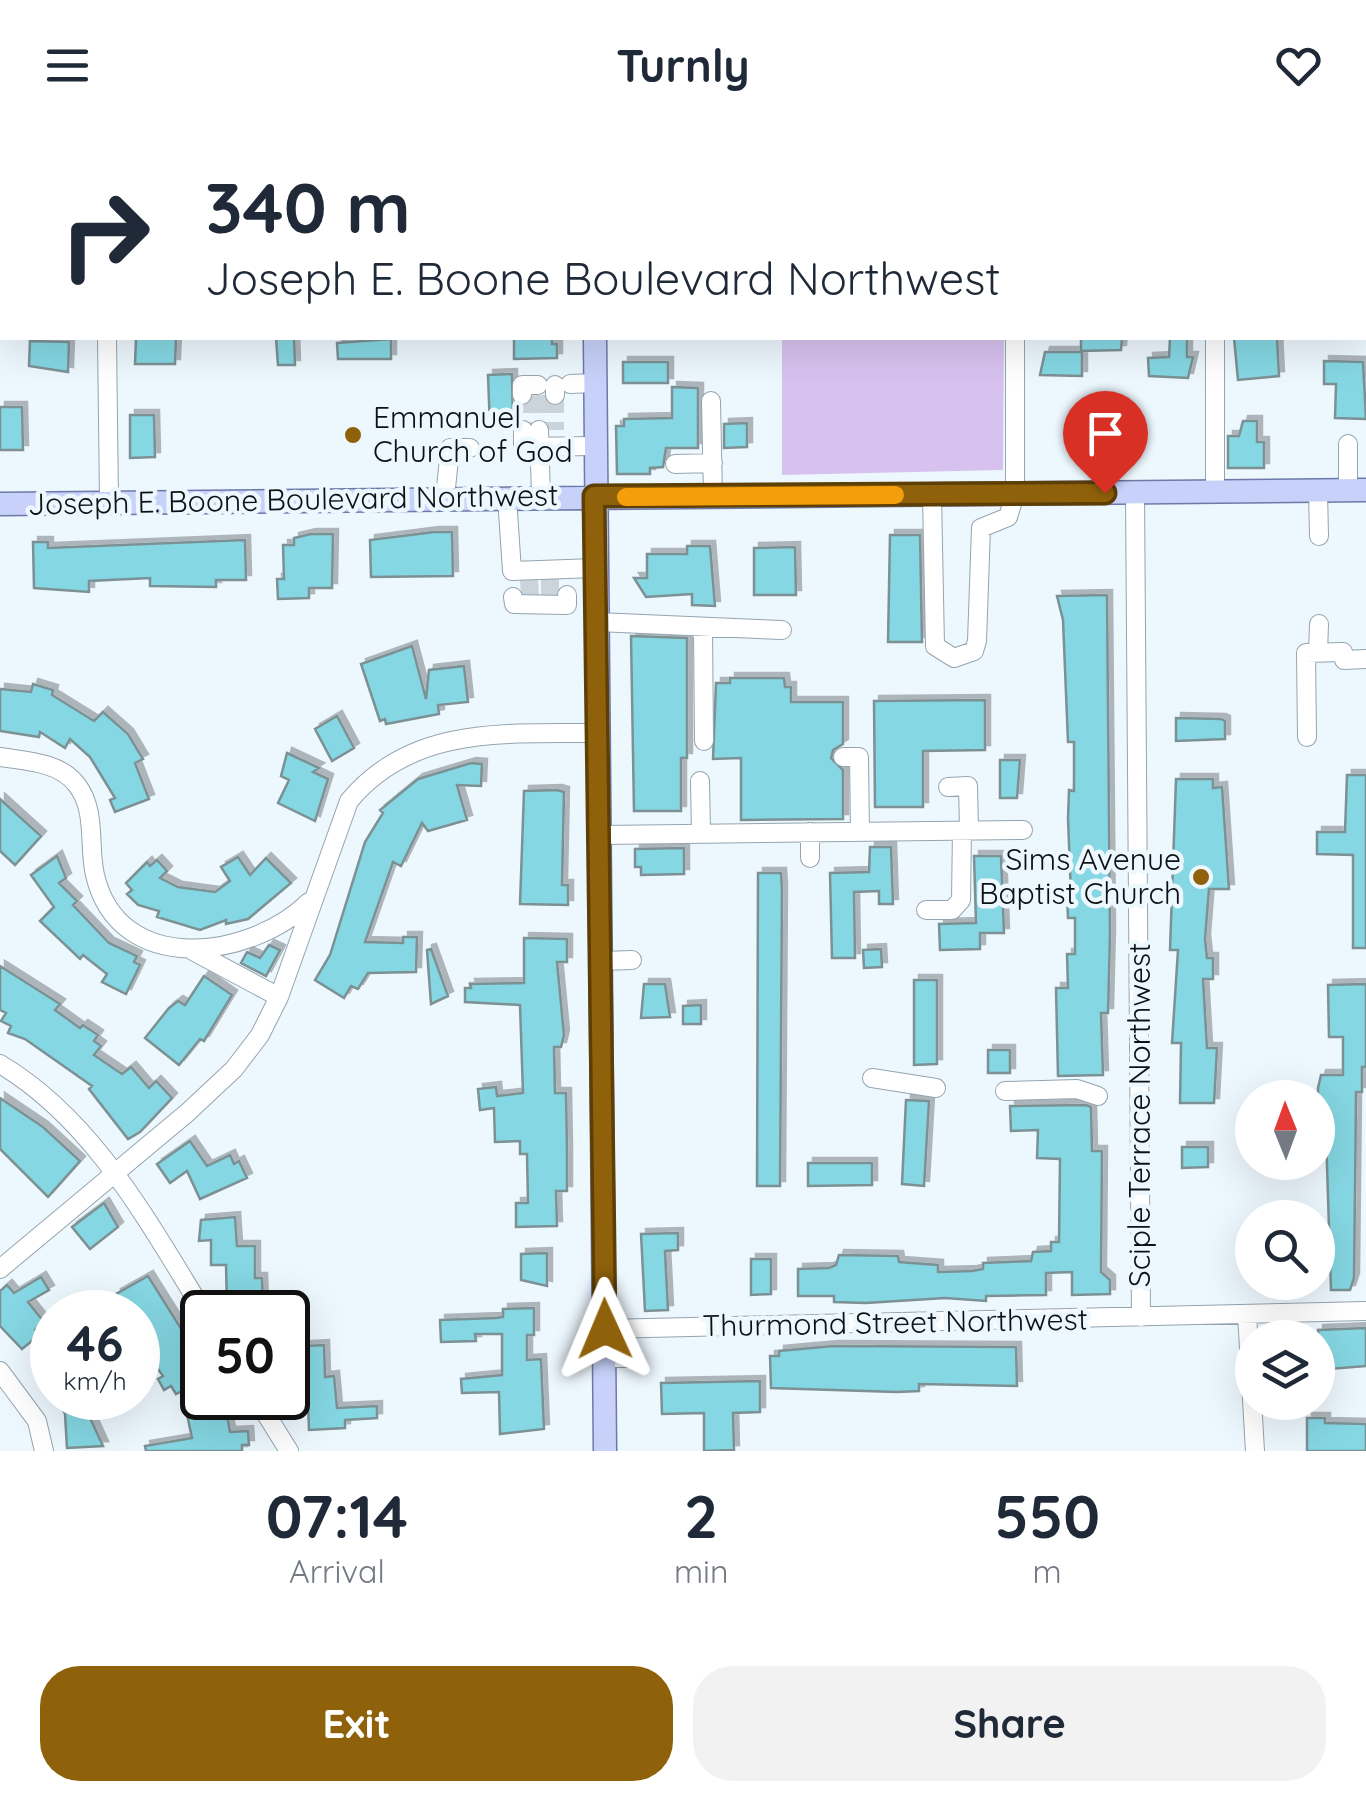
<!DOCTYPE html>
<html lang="en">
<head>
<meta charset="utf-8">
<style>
  :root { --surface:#fff; --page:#f2f2f3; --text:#1f2937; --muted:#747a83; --accent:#8f610a }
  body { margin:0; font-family:Quicksand,sans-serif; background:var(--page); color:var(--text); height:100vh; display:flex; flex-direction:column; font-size:38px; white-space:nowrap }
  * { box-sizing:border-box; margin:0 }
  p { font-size:32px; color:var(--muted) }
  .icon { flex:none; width:55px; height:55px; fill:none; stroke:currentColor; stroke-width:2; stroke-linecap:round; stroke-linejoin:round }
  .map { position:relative; height:1321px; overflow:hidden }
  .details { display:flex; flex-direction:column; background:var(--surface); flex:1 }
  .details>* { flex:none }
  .top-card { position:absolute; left:0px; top:0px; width:1368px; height:210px; box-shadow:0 10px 40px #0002; background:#fff; color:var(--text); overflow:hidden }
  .needle { width:65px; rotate:359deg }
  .controls { position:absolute; left:1235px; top:950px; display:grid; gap:20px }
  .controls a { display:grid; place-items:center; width:100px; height:100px; border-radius:50%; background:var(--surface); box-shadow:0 10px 40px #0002; font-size:50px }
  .speed { position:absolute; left:30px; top:1160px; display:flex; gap:20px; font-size:50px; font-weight:700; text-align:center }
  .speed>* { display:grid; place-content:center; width:130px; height:130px; border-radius:50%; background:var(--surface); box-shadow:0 10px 40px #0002; line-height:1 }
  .speed small { font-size:25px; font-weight:400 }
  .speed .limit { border:5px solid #111; border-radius:15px; background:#fff; color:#111 }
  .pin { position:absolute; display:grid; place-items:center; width:85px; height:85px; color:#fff; margin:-102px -42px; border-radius:50% 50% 50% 0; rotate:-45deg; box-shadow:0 0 10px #0007 }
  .pin .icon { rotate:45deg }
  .me { position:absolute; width:110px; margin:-55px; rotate:359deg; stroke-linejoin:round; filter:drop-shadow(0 0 8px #0008) }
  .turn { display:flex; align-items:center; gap:35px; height:210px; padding:0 40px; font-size:45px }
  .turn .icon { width:130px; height:130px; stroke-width:2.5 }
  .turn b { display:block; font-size:70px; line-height:85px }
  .eta { display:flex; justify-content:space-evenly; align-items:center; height:170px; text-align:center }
  .eta b { font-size:60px; font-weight:800; line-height:70px }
  .primary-button { display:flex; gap:20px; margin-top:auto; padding:20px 40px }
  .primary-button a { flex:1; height:115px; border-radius:40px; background:var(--accent); color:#fff; font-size:40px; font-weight:800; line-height:115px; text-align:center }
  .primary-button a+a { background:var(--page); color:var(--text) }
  header { display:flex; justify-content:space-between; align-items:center; height:130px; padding:0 40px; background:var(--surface); font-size:45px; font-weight:800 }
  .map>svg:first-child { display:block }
</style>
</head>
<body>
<header><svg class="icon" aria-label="menu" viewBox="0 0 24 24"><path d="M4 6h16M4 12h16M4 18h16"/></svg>Turnly<svg class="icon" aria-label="heart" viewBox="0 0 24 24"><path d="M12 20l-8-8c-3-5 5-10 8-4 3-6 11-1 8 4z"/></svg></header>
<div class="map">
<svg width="1366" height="1321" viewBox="0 0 1366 1321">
  <defs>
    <filter id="shadow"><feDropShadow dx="5" dy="-5" stdDeviation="0" flood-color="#0004"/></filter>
  </defs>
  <rect width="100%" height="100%" fill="#edf7fe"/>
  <path fill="#d7c2ef" d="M 782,208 L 1004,208 L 1003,340 L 782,345 Z"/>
  <path fill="#85d7e3" stroke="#7c9194" stroke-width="2.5" filter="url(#shadow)" d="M 136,208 L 176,208 L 175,234 L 135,234 Z
    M 276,208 L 294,208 L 295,235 L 278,235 Z
    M 514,208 L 552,208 L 552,214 L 557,214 L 557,228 L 514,229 Z
    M 1081,208 L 1122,208 L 1121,220 L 1081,221 Z
    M 1170,208 L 1187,208 L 1187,227 L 1193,227 L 1188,248 L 1149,246 L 1148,228 L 1169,227 Z
    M 1234,208 L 1277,208 L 1279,246 L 1238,250 Z
    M 391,209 L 391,229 L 338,229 L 337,213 Z
    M 30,211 L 69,212 L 68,242 L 29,236 Z
    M 1045,222 L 1082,222 L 1082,246 L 1040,245 Z
    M 1324,231 L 1363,232 L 1366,289 L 1335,288 L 1336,254 L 1324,254 Z
    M 623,232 L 668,232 L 668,253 L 623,253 Z
    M 512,244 L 513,293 L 490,298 L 488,245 Z
    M 672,257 L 698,258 L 698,318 L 666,318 L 663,337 L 650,338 L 650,344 L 617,344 L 616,296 L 624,296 L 624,289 L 672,288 Z
    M 0,277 L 22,277 L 23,320 L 0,320 Z
    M 130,285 L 154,285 L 155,327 L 130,328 Z
    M 1243,291 L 1257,291 L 1257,312 L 1264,312 L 1264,338 L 1228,338 L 1228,306 L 1239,306 Z
    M 747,293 L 747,317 L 724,318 L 724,294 Z
    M 434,402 L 452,402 L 453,446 L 371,447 L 370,410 Z
    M 311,404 L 333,404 L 332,458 L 309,458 L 309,468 L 278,469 L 277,449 L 284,449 L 283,415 L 294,415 L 294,408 Z
    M 890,405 L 920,405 L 922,512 L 888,512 Z
    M 245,410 L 246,450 L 216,450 L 216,457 L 150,456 L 150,448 L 89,451 L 89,462 L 34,458 L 33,412 L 48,412 L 48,418 Z
    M 687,416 L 710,416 L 715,476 L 692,475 L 692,464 L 646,467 L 634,448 L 647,448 L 647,424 L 687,424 Z
    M 795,417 L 796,465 L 754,465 L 754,418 Z
    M 1107,465 L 1110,803 L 1108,883 L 1101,883 L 1103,945 L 1058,946 L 1056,858 L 1068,858 L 1067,824 L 1075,824 L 1075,788 L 1068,788 L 1067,765 L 1071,765 L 1068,689 L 1069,660 L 1074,661 L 1074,612 L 1068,612 L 1063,490 L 1057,466 Z
    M 631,506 L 687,508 L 687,628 L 681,628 L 681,681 L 634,681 Z
    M 412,516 L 426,569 L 429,540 L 464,536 L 468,572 L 438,575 L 439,584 L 386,594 L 385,589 L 380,591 L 361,534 Z
    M 730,548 L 784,548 L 785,557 L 791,557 L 791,572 L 843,572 L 843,614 L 833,620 L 831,628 L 843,640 L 843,689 L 741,690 L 741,628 L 713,629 L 716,553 L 730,553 Z
    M 33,554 L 53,560 L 52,565 L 94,591 L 103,582 L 128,604 L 143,629 L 135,633 L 149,669 L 115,682 L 110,670 L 115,668 L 90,627 L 70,609 L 65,618 L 40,602 L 39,607 L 0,601 L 0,559 L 31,562 Z
    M 985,570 L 985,620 L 923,621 L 923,677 L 875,677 L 874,571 Z
    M 337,586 L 354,618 L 332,631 L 315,599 Z
    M 1176,588 L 1221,589 L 1225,591 L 1225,609 L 1176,611 Z
    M 287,623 L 319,638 L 313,642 L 328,649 L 315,691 L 278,673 L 289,650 L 281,646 Z
    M 1000,630 L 1020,630 L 1017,668 L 1000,668 Z
    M 471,633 L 482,634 L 481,656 L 457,655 L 467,690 L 428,701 L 422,693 L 401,736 L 393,732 L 365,812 L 403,813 L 403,807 L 417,807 L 416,842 L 368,843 L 358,859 L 351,856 L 344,868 L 315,850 L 330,825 L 365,712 L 383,683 L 380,680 L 418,649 Z
    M 1347,645 L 1366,645 L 1366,818 L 1353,818 L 1353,725 L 1317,724 L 1317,702 L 1345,702 Z
    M 1176,649 L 1213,649 L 1213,658 L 1222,657 L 1229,759 L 1209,759 L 1205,809 L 1207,828 L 1213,828 L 1213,849 L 1203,849 L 1207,918 L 1217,918 L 1214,973 L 1180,973 L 1181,913 L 1172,913 L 1178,820 L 1170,820 Z
    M 557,660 L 564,662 L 562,755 L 568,755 L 568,775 L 520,774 L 524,661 Z
    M 0,669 L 41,706 L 15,735 L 0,721 Z
    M 870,717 L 891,717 L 893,774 L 879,774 L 879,761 L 854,762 L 855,828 L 832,828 L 830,743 L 869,742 Z
    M 684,718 L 684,744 L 641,745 L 641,737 L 635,737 L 635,719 Z
    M 57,726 L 66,748 L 59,753 L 77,771 L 73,775 L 109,813 L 137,826 L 134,832 L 140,835 L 126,864 L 102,852 L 107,844 L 83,825 L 80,829 L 40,791 L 54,777 L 31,745 Z
    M 974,726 L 1001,726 L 1004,803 L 980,803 L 980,819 L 940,820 L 939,794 L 976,793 Z
    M 238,727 L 250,745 L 266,728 L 291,753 L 248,789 L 226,794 L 226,790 L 200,800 L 157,787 L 159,781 L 138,775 L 127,764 L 132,760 L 126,753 L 147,732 L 150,736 L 157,730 L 167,741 L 160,748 L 178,757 L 215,762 L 230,751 L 221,737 Z
    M 758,743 L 781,743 L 782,759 L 780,1056 L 757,1056 Z
    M 524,808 L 567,809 L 567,832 L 557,832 L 564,905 L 561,917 L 554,917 L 555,963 L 566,963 L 567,1020 L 567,1061 L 556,1061 L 557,1096 L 516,1097 L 516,1073 L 528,1073 L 527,1024 L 520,1024 L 520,1011 L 495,1012 L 494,978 L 480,980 L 478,959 L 496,957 L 497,966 L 523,963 L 520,875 L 465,872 L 465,858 L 471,858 L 470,854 L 524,853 Z
    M 269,815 L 280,820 L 266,846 L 241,833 L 247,822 L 260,828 Z
    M 431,819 L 448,866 L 431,874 L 427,820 Z
    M 881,819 L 882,837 L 864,838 L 863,820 Z
    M 0,836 L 60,874 L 55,880 L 80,898 L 83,895 L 98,905 L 94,911 L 101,916 L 94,925 L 122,944 L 131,937 L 149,958 L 156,951 L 172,968 L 140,1002 L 128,1009 L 89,959 L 92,956 L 25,909 L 8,903 L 11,896 L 1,891 L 6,883 L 0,880 Z
    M 204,846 L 232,865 L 204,911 L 200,909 L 179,935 L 145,908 L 169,878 L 178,871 L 185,875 Z
    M 914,850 L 937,850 L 937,934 L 914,935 Z
    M 644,854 L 665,854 L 670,887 L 641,888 Z
    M 1366,854 L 1366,937 L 1362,937 L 1362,962 L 1356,962 L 1356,967 L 1354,1148 L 1350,1160 L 1331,1160 L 1326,1005 L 1318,1005 L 1318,958 L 1321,945 L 1343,945 L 1343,907 L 1329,907 L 1328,855 Z
    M 701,875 L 701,894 L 683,894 L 683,876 Z
    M 988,920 L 1010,920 L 1010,943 L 988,943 Z
    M 0,968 L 43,997 L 80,1031 L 48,1067 L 0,1019 Z
    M 906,970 L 929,971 L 924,1056 L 902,1054 Z
    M 1086,975 L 1091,977 L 1092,1021 L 1102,1021 L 1101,1142 L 1110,1150 L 1110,1164 L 1072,1165 L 1072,1142 L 1046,1143 L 1046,1165 L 986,1166 L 986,1171 L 945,1168 L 866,1173 L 834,1172 L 834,1166 L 798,1166 L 798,1139 L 829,1138 L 836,1135 L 839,1125 L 898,1126 L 899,1132 L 938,1135 L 938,1142 L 972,1141 L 983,1139 L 983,1133 L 1031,1131 L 1033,1122 L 1051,1121 L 1051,1112 L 1059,1112 L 1060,1029 L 1037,1028 L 1038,1000 L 1011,1001 L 1010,976 Z
    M 190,1011 L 207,1036 L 230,1025 L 234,1034 L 239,1031 L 247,1048 L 200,1069 L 187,1041 L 170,1053 L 157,1034 Z
    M 1182,1017 L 1208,1017 L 1208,1037 L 1182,1038 Z
    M 808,1033 L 872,1033 L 872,1055 L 808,1056 Z
    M 104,1073 L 118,1097 L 90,1119 L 72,1097 Z
    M 235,1087 L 237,1116 L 255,1116 L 255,1148 L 262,1148 L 263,1175 L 227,1176 L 226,1135 L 211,1135 L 211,1110 L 199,1111 L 201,1090 Z
    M 678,1103 L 678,1120 L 665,1121 L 668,1180 L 645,1181 L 641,1104 Z
    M 547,1123 L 547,1156 L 521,1150 L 521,1124 Z
    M 751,1129 L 771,1129 L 771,1164 L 751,1165 Z
    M 148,1146 L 202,1232 L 202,1268 L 224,1268 L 230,1302 L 248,1301 L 249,1315 L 242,1315 L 242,1321 L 146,1321 L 145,1316 L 192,1308 L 182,1261 L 176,1264 L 171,1256 L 164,1260 L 158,1249 L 163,1246 L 148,1225 L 153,1221 L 138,1203 L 138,1182 L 127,1182 L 116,1164 Z
    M 41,1147 L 49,1160 L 28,1172 L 44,1192 L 35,1200 L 39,1205 L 22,1219 L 0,1196 L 0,1161 L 7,1155 L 14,1163 Z
    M 534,1178 L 534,1205 L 527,1205 L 527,1230 L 541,1229 L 544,1299 L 500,1304 L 499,1262 L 462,1263 L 461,1249 L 502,1245 L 502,1204 L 475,1204 L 476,1211 L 441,1212 L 440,1190 L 496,1188 L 503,1187 L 503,1179 Z
    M 1366,1198 L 1366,1236 L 1318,1240 L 1318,1200 Z
    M 324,1215 L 325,1247 L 334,1246 L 337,1278 L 377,1276 L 377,1288 L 345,1290 L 345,1298 L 309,1300 L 308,1274 L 299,1275 L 298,1266 L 292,1266 L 288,1217 Z
    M 833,1216 L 1016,1217 L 1017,1256 L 919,1254 L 919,1261 L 897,1262 L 771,1258 L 770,1226 L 779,1226 L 779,1221 Z
    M 760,1251 L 760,1282 L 733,1283 L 734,1320 L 704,1321 L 704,1283 L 662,1284 L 661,1253 Z
    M 57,1268 L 81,1268 L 103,1316 L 67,1318 L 65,1284 Z
    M 1307,1288 L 1325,1288 L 1325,1293 L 1366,1294 L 1366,1321 L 1307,1321 Z"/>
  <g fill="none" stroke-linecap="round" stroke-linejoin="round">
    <path stroke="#cbd4db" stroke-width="18" stroke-dasharray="18 9" stroke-linecap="butt" d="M 522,265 L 523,300
      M 538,265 L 539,300
      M 555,265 L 555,300
      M 529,448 L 530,467
      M 550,448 L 550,466"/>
    <g stroke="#95a4af" stroke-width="20">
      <path id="minor" d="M 105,0 L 105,2
        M 1021,0 L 1021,2
        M 1215,2 L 1215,0
        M 107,208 L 109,372
        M 1215,208 L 1215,362
        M 570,254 L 595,253
        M 555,255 L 555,265
        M 522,265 L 522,255 L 538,255
        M 711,271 L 713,366
        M 523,300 L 523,317 L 594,316
        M 539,300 L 541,367
        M 1348,314 L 1348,361
        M 675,334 L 713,333
        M 1318,361 L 1319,406
        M 1135,363 L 1141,1187
        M 932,365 L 935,516 L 954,528 L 974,521 L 977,511 L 981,398 L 1008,387 L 1015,364 L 1015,208
        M 507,367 L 512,441 L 595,438
        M 445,368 L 450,318 L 470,318
        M 513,467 L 514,474 L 567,475 L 567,465
        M 597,492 L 782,500
        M 703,497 L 704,611
        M 1318,523 L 1319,494
        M 1307,607 L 1306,523 L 1343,522 L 1344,530 L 1366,529
        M 0,627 C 26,631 60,632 77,655 C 97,681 88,716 95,745 C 119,848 251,829 309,772
        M 843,627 L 859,627 L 860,702
        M 700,651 L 701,704
        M 948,657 L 968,656 L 969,700
        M 810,702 L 810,728
        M 601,705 L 1023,700
        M 926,780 L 952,780 L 961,770 L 962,700
        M 193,821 L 279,867
        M 602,831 L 632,830
        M 0,934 C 94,990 148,1092 204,1182
        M 872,948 L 936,958
        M 1005,961 L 1077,959 L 1098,966
        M 0,1139 L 187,983 L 234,939 L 260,905 L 279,867 L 349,671 C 413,594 509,604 600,603
        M 1247,1184 L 1255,1321
        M 605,1199 L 1366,1181
        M 605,1228 L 630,1228
        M 0,1241 L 37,1291 L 44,1321
        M 256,1268 L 289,1321"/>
    </g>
    <g stroke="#6d7aa7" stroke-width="25">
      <path id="major" d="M 595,0 L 595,2
        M 595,208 L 605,1321
        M 0,374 L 1366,360"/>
    </g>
    <use href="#minor" stroke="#fff" stroke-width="18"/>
    <use href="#major" stroke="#c7d1f9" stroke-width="22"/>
  </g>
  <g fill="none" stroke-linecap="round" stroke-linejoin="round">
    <g stroke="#5d3f06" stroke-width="25">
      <path id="route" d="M 605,1199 L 594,366 L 1105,363"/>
    </g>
    <use href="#route" stroke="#8f610a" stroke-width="18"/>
    <path stroke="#f59e0b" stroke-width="18" d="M 626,367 L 895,365"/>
  </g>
  <g fill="#8f610a" stroke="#edf7fe" stroke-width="4">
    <circle cx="353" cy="305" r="10"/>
    <circle cx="1201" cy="747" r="10"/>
  </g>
  <g text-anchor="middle" stroke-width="9" stroke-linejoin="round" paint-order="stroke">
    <g font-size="30" fill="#0b1115" stroke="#edf7fe" text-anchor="start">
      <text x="373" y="298">Emmanuel<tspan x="373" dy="34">Church of God</tspan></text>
      <text x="1181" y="740" text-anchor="end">Sims Avenue<tspan x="1181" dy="34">Baptist Church</tspan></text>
    </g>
    <g font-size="30" fill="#0b1115" stroke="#edf7fe">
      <text transform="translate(293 370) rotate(-1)" y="10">Joseph E. Boone Boulevard Northwest</text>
      <text transform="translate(1140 985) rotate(-90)" y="10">Sciple Terrace Northwest</text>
      <text transform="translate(895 1193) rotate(-1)" y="10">Thurmond Street Northwest</text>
    </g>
  </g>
</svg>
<div class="controls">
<a><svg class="needle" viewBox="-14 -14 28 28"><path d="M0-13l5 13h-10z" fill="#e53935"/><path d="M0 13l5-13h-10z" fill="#747a83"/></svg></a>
<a><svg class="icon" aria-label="search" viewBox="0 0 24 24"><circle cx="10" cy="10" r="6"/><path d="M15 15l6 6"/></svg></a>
<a><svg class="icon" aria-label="layers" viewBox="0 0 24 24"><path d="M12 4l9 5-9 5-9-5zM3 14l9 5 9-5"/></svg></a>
</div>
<div class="speed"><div>46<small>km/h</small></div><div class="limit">50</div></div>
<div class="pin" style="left:1105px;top:363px;background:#d93025"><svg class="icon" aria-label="arrive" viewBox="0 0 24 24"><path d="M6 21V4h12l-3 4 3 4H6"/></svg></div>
<svg class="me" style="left:605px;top:1199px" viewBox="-20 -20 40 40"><path d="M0-17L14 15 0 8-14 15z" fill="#8f610a" stroke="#fff" stroke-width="4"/></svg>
<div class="top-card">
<div class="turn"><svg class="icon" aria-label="right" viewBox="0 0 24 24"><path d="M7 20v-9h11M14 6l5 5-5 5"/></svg><div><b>340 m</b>Joseph E. Boone Boulevard Northwest</div></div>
</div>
</div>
<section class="details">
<div class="eta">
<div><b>07:14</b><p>Arrival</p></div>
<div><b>2</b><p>min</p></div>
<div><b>550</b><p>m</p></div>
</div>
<div class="primary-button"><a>Exit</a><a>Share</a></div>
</section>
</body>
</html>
